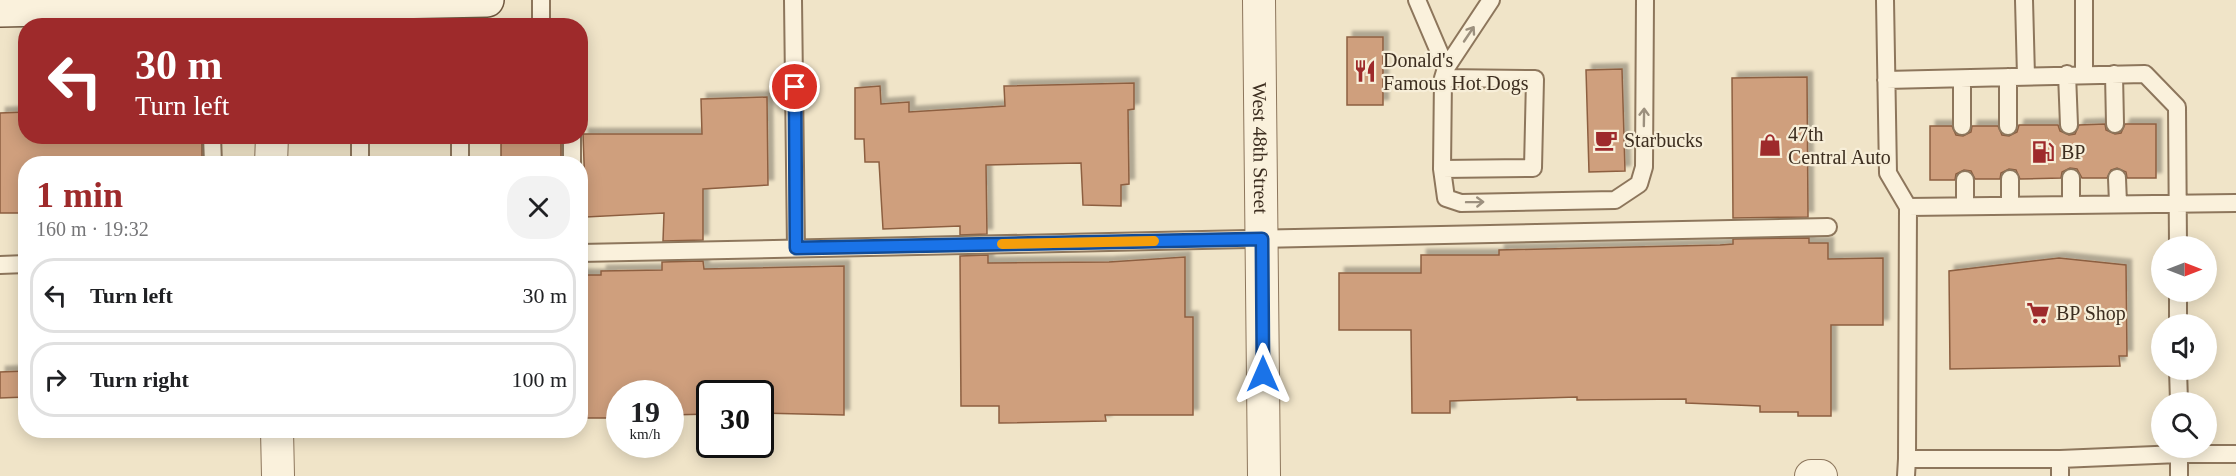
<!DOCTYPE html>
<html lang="en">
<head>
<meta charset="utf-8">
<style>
  :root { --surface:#fff; --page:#f2f2f2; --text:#202124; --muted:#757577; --line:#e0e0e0; --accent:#9e2a2b }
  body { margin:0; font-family:Georgia,serif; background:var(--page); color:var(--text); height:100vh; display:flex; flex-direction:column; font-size:22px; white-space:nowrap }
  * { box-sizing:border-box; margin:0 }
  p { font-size:20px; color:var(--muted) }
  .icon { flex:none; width:33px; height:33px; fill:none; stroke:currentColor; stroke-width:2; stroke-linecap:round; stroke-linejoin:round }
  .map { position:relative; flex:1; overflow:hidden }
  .side { position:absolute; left:18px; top:156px; width:570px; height:282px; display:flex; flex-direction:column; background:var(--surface); border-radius:24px; box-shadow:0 3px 15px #0003 }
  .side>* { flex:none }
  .top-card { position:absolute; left:18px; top:18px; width:570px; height:126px; border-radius:24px; box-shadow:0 3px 15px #0003; background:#9e2a2b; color:#fff; overflow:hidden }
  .needle { width:39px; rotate:90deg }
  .fabs { position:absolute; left:2151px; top:236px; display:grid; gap:12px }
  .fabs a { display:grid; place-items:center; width:66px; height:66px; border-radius:50%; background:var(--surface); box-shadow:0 3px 15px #0003; font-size:30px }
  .speed { position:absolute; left:606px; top:380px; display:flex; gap:12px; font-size:30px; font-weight:700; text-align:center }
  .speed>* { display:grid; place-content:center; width:78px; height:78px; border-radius:50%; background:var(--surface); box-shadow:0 3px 15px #0003; line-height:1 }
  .speed small { font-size:15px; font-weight:400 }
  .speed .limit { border:3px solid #111; border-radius:9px; background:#fff; color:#111 }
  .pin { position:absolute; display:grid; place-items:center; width:51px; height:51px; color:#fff; margin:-26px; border:3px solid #fff; border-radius:50%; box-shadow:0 2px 6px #0007 }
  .me { position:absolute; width:66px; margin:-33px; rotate:0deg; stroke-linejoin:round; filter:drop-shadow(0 0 4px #0008) }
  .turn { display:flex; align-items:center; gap:21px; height:126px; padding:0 18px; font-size:27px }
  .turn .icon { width:78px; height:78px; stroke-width:2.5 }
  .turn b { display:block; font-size:42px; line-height:51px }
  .round { display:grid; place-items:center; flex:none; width:63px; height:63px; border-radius:24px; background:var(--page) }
  .summary { display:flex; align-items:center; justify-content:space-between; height:102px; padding:0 18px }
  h1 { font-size:36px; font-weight:600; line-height:45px; color:var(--accent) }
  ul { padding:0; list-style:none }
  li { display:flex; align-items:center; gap:18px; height:75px; margin:0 12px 9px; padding:0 6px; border:3px solid var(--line); border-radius:24px }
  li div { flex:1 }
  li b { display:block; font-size:22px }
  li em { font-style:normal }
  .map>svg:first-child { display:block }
</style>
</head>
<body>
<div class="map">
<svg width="2236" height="476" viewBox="0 0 2236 476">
  <defs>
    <filter id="shadow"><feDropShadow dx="5.5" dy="-5.5" stdDeviation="1.5" flood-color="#0004"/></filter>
  </defs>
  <rect width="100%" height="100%" fill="#f0e4c8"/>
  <path fill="#cf9f7d" stroke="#8d5f41" stroke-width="1.5" filter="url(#shadow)" d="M 1347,37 L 1383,37 L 1383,105 L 1347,105 Z
    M 1622,69 L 1625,171 L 1589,172 L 1586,70 Z
    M 1807,77 L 1808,217 L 1733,218 L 1732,78 Z
    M 1134,83 L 1134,109 L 1128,110 L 1129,184 L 1121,185 L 1121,206 L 1083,205 L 1081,163 L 986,165 L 987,234 L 960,235 L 960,226 L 883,229 L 879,162 L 865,162 L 864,139 L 855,139 L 855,88 L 880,86 L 881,104 L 909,102 L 909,112 L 1005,106 L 1004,86 Z
    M 767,97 L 768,185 L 703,189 L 703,240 L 663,241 L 664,213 L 586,217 L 583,134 L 702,134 L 701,99 Z
    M 26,112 L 26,136 L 202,136 L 202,164 L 26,164 L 26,213 L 0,213 L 0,113 Z
    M 2105,124 L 2106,130 L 2115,134 L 2121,133 L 2125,124 L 2156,124 L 2156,178 L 2127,178 L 2126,172 L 2117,168 L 2111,170 L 2107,178 L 2082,178 L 2077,169 L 2070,168 L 2062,172 L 2061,178 L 2020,179 L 2016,170 L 2009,169 L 2001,173 L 2000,179 L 1975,179 L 1971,171 L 1964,170 L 1956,174 L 1955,180 L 1930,180 L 1930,126 L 1952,126 L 1956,135 L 1963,136 L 1971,132 L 1972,126 L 1998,126 L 2002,135 L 2009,136 L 2017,132 L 2019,125 L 2058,125 L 2060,131 L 2069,135 L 2075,134 L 2079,125 Z
    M 501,136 L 561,136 L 561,164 L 501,164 Z
    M 1809,238 L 1809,243 L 1828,243 L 1828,259 L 1883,258 L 1883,325 L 1831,325 L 1831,416 L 1798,416 L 1798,412 L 1760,412 L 1760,406 L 1686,403 L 1686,399 L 1577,400 L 1577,397 L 1450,401 L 1450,413 L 1412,413 L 1411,330 L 1339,330 L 1339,273 L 1421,273 L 1421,255 L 1499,255 L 1499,250 L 1720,245 L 1733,244 L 1733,239 Z
    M 988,255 L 988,263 L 1109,262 L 1185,257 L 1185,317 L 1193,317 L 1193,415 L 1105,415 L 1106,421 L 999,423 L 999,406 L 961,406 L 960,256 Z
    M 2059,258 L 2126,265 L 2127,356 L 2119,356 L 2120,366 L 1950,369 L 1949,271 Z
    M 703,261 L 704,269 L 844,266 L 844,415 L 760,413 L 760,393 L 710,393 L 710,414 L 670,415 L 670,393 L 620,393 L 620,418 L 580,418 L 580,275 L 601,275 L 601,271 L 662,270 L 662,262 Z
    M 26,371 L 26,397 L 0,398 L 0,372 Z"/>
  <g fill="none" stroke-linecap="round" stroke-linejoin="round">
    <g stroke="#8d765c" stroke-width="20">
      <path id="service" d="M 541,0 L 541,26
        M 793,0 L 796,248
        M 1417,0 L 1446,68
        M 1491,0 L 1446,68 L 1443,78 L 1442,169 L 1446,198 L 1461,203 L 1615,200 L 1639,184 L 1644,167 L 1645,0
        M 1885,0 L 1888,173 L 1908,207 L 1907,459 L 2060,459 L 2179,454 L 2179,447
        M 2024,0 L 2026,76
        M 2084,0 L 2084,74
        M 2067,74 L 2069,125
        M 2114,74 L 2115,124
        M 2008,77 L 2008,126
        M 1962,79 L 1962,126
        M 1886,80 L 2145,74 L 2177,107 L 2178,246
        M 212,136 L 213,164
        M 360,136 L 360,164
        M 460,136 L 460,164
        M 572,136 L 572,164
        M 1442,169 L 1533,168 L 1535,79 L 1443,78
        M 2071,178 L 2071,204
        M 2117,178 L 2118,203
        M 2010,179 L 2010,206
        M 1965,180 L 1965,206
        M 1908,207 L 2236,203
        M 580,253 L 1828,227
        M 0,265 L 26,264
        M 2178,291 L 2178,324
        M 2178,369 L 2179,402
        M 2060,459 L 2060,476
        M 1906,476 L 1907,459
        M 2179,476 L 2179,454 L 2236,454"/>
    </g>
    <g stroke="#8d765c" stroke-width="34">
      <g id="minor">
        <path id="s1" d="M 1259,0 L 1264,476"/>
        <path d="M 271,164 L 272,136"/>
        <path d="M 277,430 L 278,476"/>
        <path d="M 1811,476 L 1821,476"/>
      </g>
    </g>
    <g stroke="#6f573f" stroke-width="36">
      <path id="secondary" d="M 0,10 L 487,0"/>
    </g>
    <use href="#service" stroke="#faf1dc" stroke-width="16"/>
    <use href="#minor" stroke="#faf1dc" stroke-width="32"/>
    <use href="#secondary" stroke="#faf1dc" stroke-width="33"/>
  </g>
  <defs><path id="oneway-shaft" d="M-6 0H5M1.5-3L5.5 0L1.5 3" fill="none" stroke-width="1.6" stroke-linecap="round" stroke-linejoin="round" transform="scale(1.5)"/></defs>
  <g stroke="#9c907e">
    <use href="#oneway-shaft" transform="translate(1469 34) rotate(-56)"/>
    <use href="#oneway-shaft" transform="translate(1644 117) rotate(-89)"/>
    <use href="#oneway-shaft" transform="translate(1475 202) rotate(-1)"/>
  </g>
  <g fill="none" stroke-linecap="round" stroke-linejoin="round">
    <g stroke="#114b97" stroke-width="15">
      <path id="route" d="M 795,87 L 796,248 L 1262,239 L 1263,374"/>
    </g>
    <use href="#route" stroke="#1a73e8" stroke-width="10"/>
    <path stroke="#f59e0b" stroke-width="10" d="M 1002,244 L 1154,241"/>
  </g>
  <defs>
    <g id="restaurant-bare" transform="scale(1.8)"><path d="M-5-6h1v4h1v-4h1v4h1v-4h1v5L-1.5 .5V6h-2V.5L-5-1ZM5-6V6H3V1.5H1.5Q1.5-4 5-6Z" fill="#9e2a2b" stroke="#f7eed8" stroke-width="2.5" paint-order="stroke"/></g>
    <g id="cafe-bare" transform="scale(1.8)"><path d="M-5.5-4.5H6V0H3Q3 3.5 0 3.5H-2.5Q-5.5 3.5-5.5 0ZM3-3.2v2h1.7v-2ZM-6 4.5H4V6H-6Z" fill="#9e2a2b" stroke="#f7eed8" stroke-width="2.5" paint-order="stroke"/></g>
    <g id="shop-bare" transform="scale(1.8)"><path d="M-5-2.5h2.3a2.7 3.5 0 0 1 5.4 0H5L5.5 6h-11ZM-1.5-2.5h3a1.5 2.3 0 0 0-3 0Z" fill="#9e2a2b" stroke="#f7eed8" stroke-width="2.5" paint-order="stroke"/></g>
    <g id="fuel-bare" transform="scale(1.8)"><path d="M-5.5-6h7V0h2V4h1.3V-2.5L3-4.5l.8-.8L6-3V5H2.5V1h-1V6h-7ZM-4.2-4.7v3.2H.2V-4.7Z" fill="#9e2a2b" stroke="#f7eed8" stroke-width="2.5" paint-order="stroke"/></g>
    <g id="supermarket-bare" transform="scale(1.8)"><path d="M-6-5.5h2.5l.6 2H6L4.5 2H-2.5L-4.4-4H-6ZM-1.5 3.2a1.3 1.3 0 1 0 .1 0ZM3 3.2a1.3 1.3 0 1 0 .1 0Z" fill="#9e2a2b" stroke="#f7eed8" stroke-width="2.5" paint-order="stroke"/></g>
  </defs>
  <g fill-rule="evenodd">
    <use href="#restaurant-bare" x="1365" y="71"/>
    <use href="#cafe-bare" x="1606" y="140"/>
    <use href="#shop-bare" x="1770" y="145"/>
    <use href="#fuel-bare" x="2043" y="152"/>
    <use href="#supermarket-bare" x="2038" y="313"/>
  </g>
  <g text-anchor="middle" stroke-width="4.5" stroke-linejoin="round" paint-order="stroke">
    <g font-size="20" fill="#3d2e20" stroke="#f7eed8" text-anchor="start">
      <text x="1383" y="67">Donald's<tspan x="1383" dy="23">Famous Hot Dogs</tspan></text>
      <text x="1788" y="141">47th<tspan x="1788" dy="23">Central Auto</tspan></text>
      <text x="1624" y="147">Starbucks</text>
      <text x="2061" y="159">BP</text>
      <text x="2056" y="320">BP Shop</text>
    </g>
    <g font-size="20" fill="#3d2e20" stroke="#f7eed8">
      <text dy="7" stroke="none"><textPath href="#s1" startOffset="148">West 48th Street</textPath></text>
    </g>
  </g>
</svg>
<div class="fabs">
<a><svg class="needle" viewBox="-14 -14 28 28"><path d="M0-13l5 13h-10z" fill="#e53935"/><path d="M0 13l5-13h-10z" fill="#757577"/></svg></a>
<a><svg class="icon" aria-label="sound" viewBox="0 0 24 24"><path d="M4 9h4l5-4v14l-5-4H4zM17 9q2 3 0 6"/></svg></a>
<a><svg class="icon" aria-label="search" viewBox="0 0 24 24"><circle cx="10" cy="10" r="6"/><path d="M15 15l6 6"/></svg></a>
</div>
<div class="speed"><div>19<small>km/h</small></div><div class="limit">30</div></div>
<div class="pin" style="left:795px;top:87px;background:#d93025"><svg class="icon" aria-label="arrive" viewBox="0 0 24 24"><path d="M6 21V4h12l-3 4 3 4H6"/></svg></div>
<svg class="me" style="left:1263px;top:374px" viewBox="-20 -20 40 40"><path d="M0-17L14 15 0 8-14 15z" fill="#1a73e8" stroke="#fff" stroke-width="4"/></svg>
<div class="top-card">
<div class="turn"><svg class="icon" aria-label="left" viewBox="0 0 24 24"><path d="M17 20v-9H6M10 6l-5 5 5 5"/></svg><div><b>30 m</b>Turn left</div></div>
</div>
<section class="side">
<div class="summary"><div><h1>1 min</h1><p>160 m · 19:32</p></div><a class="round"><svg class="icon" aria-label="close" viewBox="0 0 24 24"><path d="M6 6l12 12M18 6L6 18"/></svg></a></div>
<ul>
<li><svg class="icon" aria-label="left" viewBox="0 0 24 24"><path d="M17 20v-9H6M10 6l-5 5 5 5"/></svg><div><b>Turn left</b></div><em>30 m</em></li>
<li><svg class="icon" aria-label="right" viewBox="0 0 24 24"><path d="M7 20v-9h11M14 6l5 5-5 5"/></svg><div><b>Turn right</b></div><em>100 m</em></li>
</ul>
</section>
</div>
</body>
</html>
